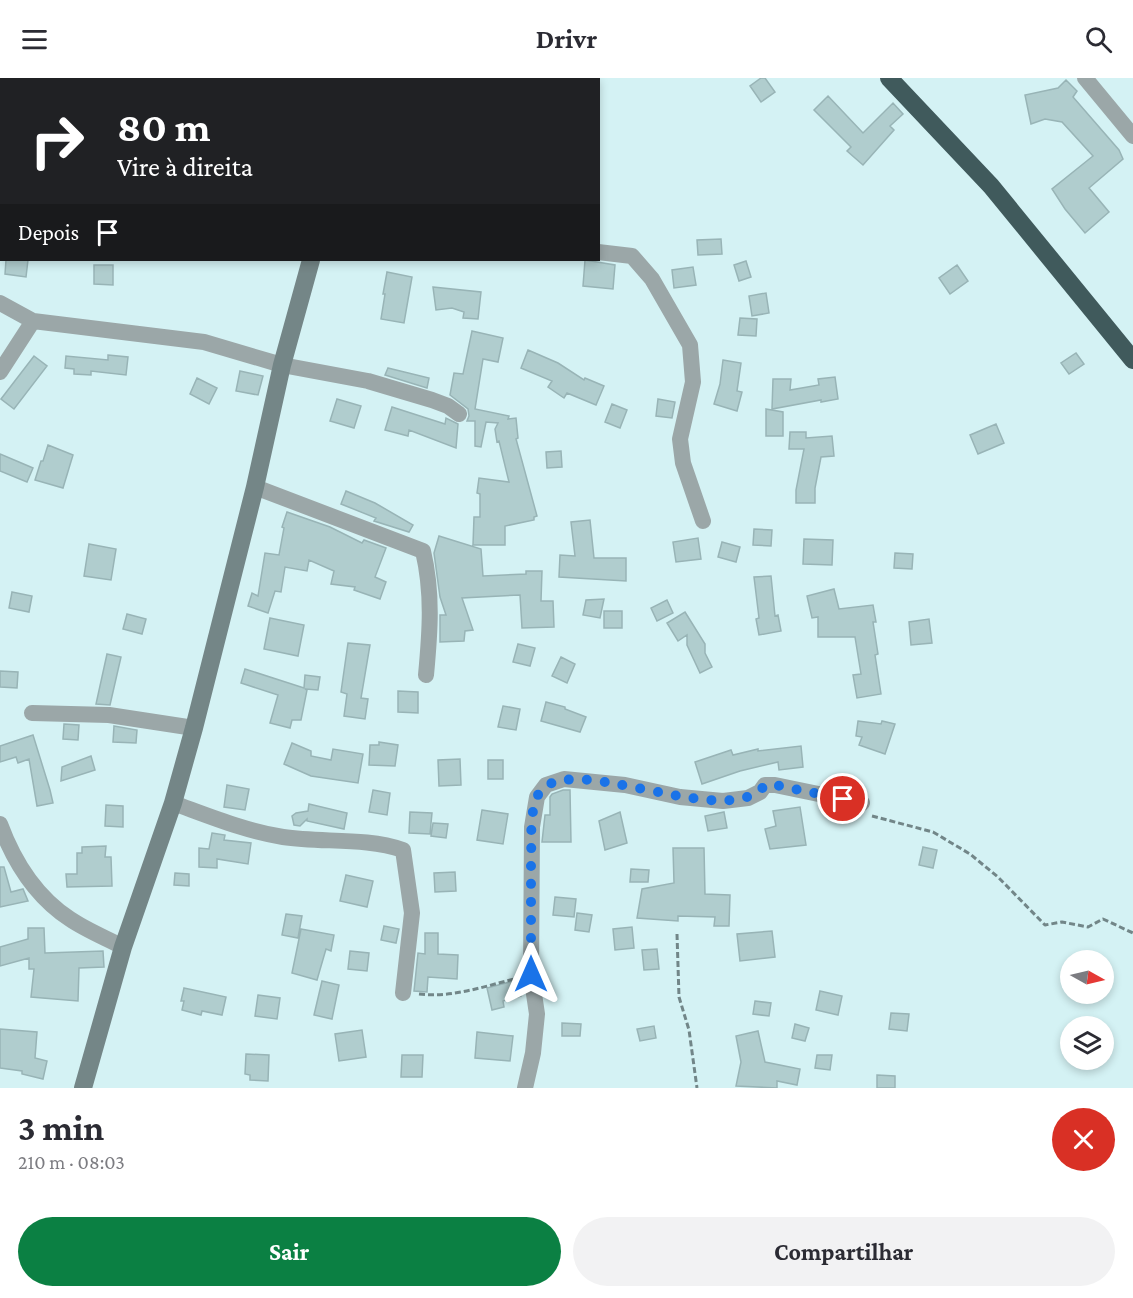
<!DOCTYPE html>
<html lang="pt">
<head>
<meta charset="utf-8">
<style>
  :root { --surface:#fff; --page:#f2f2f3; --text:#2b2b33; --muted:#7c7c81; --accent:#0b8043 }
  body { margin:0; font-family:"Crimson Pro",serif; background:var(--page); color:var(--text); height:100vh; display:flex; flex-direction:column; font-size:22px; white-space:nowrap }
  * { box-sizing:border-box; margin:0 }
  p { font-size:20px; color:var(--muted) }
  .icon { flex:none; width:33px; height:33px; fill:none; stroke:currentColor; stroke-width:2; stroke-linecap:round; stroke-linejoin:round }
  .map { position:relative; height:1010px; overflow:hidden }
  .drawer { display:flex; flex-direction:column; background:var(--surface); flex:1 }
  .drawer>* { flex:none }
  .top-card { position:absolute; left:0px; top:0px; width:600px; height:183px; box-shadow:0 3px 9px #0003; background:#202124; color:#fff; overflow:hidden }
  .needle { width:39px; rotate:98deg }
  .controls { position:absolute; left:1060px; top:872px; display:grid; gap:12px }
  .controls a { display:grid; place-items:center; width:54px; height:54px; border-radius:50%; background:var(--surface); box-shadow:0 3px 9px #0003; font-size:30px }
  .pin { position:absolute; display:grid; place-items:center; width:51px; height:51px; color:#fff; margin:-26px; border:3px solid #fff; border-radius:50%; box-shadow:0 2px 6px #0007 }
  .me { position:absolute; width:66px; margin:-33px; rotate:0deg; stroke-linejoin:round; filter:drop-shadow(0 0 4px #0008) }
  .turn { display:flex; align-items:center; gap:21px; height:126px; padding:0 18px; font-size:27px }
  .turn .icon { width:78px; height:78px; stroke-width:2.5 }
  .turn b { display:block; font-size:42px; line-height:51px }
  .then { display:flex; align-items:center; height:57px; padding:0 18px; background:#0003; gap:12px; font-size:22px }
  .round { display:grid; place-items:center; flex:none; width:63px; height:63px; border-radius:32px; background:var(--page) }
  .overview { display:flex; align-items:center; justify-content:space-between; height:102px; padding:0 18px }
  h1 { font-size:36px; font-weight:700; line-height:45px }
  .cta { display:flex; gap:12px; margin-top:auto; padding:12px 18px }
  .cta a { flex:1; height:69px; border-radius:36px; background:var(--accent); color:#fff; font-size:24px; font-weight:700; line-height:69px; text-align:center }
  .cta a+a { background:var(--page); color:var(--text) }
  header { display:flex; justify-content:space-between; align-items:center; height:78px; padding:0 18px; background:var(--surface); font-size:27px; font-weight:700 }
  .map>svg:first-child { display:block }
</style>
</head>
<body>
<header><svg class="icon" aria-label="menu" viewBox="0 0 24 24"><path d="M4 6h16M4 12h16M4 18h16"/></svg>Drivr<svg class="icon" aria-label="search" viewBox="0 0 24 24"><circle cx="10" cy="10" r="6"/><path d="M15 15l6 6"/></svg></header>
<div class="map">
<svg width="1133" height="1010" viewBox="0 0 1133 1010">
  <rect width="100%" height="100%" fill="#d4f2f4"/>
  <path fill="#b0cdce" stroke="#98b4b6" stroke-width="1.5" d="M 761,0 L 765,0 L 775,14 L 761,24 L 750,8 Z
    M 1066,2 L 1077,13 L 1073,19 L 1119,72 L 1123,81 L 1089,110 L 1109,134 L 1085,155 L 1065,131 L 1052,111 L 1093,78 L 1062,44 L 1045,41 L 1031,46 L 1025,17 L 1058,10 Z
    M 828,18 L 863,55 L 893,25 L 903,36 L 890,48 L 894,52 L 863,87 L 847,73 L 851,69 L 814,32 Z
    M 721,161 L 722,176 L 698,177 L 697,162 Z
    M 6,182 L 28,182 L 26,199 L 5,196 Z
    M 585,182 L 615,187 L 613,211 L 583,208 Z
    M 746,183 L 751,199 L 739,203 L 734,187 Z
    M 94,187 L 113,187 L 113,207 L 94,206 Z
    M 957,187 L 968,203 L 950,216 L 939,200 Z
    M 693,189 L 696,207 L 674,210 L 672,192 Z
    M 387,194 L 412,199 L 404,245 L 381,241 L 385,216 L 383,216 Z
    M 433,209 L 481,214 L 478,241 L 463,240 L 464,234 L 452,230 L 436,232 Z
    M 766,215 L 769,235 L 752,238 L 749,218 Z
    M 740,240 L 757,241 L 756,258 L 738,257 Z
    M 472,253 L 503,260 L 498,284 L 483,281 L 475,331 L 509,338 L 508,341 L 516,340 L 518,360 L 516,361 L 537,438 L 534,439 L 534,442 L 505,448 L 505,467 L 473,467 L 474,439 L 480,439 L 480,416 L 477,415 L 479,400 L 509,404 L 499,363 L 497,364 L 495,351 L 498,345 L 486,344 L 481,369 L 475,368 L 475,343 L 467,343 L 469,338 L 468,331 L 450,317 L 454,295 L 463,296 Z
    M 528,272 L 558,285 L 584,302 L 585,300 L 604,308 L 596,327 L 567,315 L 564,320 L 548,309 L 552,303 L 521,290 Z
    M 1076,275 L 1084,286 L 1069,296 L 1061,285 Z
    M 108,277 L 128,279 L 126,297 L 91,293 L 91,297 L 74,296 L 74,291 L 65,290 L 66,278 L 108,282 Z
    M 34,278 L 47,288 L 14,331 L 1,321 Z
    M 723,282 L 741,285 L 737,313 L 742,314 L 737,333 L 714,326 L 720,306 Z
    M 388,290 L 429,300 L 427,310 L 385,297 Z
    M 240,293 L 263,298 L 258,317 L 236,313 Z
    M 835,299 L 838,321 L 821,324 L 821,322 L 772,331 L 773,301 L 791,301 L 790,312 L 819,307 L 818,301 Z
    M 197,300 L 217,310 L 209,326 L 190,316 Z
    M 337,321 L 361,328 L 354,350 L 330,343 Z
    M 658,321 L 675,324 L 672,340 L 656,338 Z
    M 612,326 L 627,332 L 620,350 L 605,344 Z
    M 392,329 L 445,346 L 446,340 L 458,346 L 456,370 L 409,352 L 408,358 L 385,352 Z
    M 766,331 L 783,334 L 783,358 L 766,358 Z
    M 996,346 L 1004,365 L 978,376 L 970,357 Z
    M 790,354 L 806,354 L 806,360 L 832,358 L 834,378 L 821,379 L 815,410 L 815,425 L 796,425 L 796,412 L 804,371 L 789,371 Z
    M 48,367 L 73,377 L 63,410 L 35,402 L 41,383 L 43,383 Z
    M 561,373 L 562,389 L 547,390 L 546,374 Z
    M 0,376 L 33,390 L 27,404 L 0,393 Z
    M 346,413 L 375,425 L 413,447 L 409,454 L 374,443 L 376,440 L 341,426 Z
    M 287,434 L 330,449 L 362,465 L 364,462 L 386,470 L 375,499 L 386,504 L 380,521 L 354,512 L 355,509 L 331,506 L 334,493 L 309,482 L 307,493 L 285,489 L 281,514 L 275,513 L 268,535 L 248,528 L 252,515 L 258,518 L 265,475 L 279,477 L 284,450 L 282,449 Z
    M 590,442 L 594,480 L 626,480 L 626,503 L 559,499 L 560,477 L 575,478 L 571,444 Z
    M 754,451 L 772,452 L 771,468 L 753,467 Z
    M 439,458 L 481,471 L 483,498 L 526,496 L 526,493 L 542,493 L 541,523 L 553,523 L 554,549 L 522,550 L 520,517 L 462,520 L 473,552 L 465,553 L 464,563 L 440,564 L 440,537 L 446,537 L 440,519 L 434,475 Z
    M 698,460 L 701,481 L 676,484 L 673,464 Z
    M 804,461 L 833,462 L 832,487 L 803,486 Z
    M 722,464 L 740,469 L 736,484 L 718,479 Z
    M 89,466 L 116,471 L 111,502 L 84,498 Z
    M 895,475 L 913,476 L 912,491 L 894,490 Z
    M 771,498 L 775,538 L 778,537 L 781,553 L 759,557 L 756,541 L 759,540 L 754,499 Z
    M 834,511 L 839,531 L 873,527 L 876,544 L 873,544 L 878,576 L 875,577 L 881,616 L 857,620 L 853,597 L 861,596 L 855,559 L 818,559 L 818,539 L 812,540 L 807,518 Z
    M 12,514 L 32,518 L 29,534 L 9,530 Z
    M 604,521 L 600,540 L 583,537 L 586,522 Z
    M 667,522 L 673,535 L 657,543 L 651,530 Z
    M 604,533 L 622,533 L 622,550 L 604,550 Z
    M 685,534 L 705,566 L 705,575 L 712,589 L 700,595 L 687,567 L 687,557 L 678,563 L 667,545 Z
    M 127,536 L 146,541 L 142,556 L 123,551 Z
    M 270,540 L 304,547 L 298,578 L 264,571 Z
    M 929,541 L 932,565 L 911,567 L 909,544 Z
    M 348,565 L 370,567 L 361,620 L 368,621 L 365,641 L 344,638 L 347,616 L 341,614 Z
    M 518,566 L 535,570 L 530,588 L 513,584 Z
    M 107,576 L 121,579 L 110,627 L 96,626 Z
    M 561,579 L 575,586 L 567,605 L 552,598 Z
    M 245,591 L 304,610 L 305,597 L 320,599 L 318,612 L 305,611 L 307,612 L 301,642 L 292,642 L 290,650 L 270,645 L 278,617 L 241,605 Z
    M 0,593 L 18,594 L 17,610 L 0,609 Z
    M 398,613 L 418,614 L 418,635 L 398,634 Z
    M 546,624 L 565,629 L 565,631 L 586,639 L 580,654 L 541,643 Z
    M 503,628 L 520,631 L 516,652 L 498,649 Z
    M 858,643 L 881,646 L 882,643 L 895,646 L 885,676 L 859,667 L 862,659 L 856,658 Z
    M 64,646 L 79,647 L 78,662 L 63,661 Z
    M 114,648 L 137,652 L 136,665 L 113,664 Z
    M 33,657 L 50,712 L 53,725 L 37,728 L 29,681 L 18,685 L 16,679 L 0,684 L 0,668 Z
    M 379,664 L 398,667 L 395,688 L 369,687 L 370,667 L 379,667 Z
    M 292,665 L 311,673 L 311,678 L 331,682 L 333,671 L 363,676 L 358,705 L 311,698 L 284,686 Z
    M 801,668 L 803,689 L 779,692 L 778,684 L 740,693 L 702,706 L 695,684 L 731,672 L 733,677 L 758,671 L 758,673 Z
    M 91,678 L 95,692 L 61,703 L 62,689 Z
    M 460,681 L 461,707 L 439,708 L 438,682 Z
    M 488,682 L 503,682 L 503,701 L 488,701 Z
    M 227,707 L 249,711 L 245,732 L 224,729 Z
    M 373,712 L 390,715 L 387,737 L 369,734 Z
    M 563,712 L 570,712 L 571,764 L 542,764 L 545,737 L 550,737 L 550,719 L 552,716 Z
    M 309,726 L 347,735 L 344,751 L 307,743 L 307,741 L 300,748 L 294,747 L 292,738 L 296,735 L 308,733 Z
    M 106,727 L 123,728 L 123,749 L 105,748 Z
    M 800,729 L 806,767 L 770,771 L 765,751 L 776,748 L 773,733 Z
    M 482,732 L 508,736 L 503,766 L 477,762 Z
    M 410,734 L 432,735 L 430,756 L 409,755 Z
    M 620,734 L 627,765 L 605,772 L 599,743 Z
    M 724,734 L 727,750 L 708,753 L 705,738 Z
    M 433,745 L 448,746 L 446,760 L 431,758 Z
    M 212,755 L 225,757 L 224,762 L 251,765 L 248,786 L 217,781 L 217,790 L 199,789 L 199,770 L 209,771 Z
    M 106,768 L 105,779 L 111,779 L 112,808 L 67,809 L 66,796 L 77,796 L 77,775 L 82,775 L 82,769 Z
    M 923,769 L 937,772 L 933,790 L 919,787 Z
    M 673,770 L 704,770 L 705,816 L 730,817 L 729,848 L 714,848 L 715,839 L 678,838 L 678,843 L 637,840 L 642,811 L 674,805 Z
    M 0,789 L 4,789 L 11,814 L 23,811 L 28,823 L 0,829 Z
    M 631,791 L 649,792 L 648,804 L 630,804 Z
    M 455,794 L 456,813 L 435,814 L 434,795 Z
    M 175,795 L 189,796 L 189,808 L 174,807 Z
    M 346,797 L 373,803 L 367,829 L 340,823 Z
    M 555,819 L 576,821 L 574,839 L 553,837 Z
    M 577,835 L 592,837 L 589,854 L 575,852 Z
    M 286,836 L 302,838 L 298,860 L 282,857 Z
    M 384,848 L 399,851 L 396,865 L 381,862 Z
    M 632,849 L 634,870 L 615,872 L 613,851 Z
    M 28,850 L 44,850 L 45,875 L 103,873 L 104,889 L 79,890 L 78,923 L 31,919 L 34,891 L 29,891 L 29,880 L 0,888 L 0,869 L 28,861 Z
    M 301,851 L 334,857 L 331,873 L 326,871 L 317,902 L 292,895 Z
    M 772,853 L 775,879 L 740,883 L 737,856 Z
    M 425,855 L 438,855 L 438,876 L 458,877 L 457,901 L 428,899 L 427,914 L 414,913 L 418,875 L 425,876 Z
    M 657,871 L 659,891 L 644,892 L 642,872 Z
    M 350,873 L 369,875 L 367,893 L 348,891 Z
    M 517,902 L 521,918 L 503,923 L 504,929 L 492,932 L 487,910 Z
    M 322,903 L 339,907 L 332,941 L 314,937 Z
    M 184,910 L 226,919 L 222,937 L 202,933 L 201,937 L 182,932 L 184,923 L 181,923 Z
    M 820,913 L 842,918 L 838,937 L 816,932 Z
    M 258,917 L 280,920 L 277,941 L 255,938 Z
    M 755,923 L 771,925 L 769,938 L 753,936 Z
    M 891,935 L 909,936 L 907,953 L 889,951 Z
    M 562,945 L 581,946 L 580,958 L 562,958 Z
    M 795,946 L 809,950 L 805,963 L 792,960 Z
    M 654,948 L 656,960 L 640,963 L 637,951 Z
    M 0,951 L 37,954 L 35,980 L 47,983 L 43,1001 L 22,996 L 22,993 L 0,990 Z
    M 362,952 L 366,979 L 339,983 L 335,956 Z
    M 758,953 L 765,984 L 800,991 L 797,1007 L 777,1003 L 777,1010 L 736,1008 L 741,984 L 736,958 Z
    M 477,954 L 513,958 L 510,983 L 475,980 Z
    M 246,976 L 269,977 L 268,1003 L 250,1002 L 250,997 L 245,996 Z
    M 402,977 L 423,977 L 422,999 L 401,999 Z
    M 817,977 L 832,977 L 830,992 L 815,990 Z
    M 877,997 L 895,998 L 895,1010 L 877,1010 Z"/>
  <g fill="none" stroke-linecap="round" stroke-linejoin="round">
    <path stroke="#728688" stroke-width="3" stroke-dasharray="6 3" stroke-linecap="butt" d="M 872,738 L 933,754 L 970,776 L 998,799 L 1045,847 L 1062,844 L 1088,849 L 1103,841 L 1133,855
      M 677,856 L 679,919 L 689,952 L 697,1010
      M 419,916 C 453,920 485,908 518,900"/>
    <path stroke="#9ba7a8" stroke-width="16" d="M 270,0 L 276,2
      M 1085,0 L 1133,58
      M 598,174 L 632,178 L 652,201 L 690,267 L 693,304 L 680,361 L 683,385 L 703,443
      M 0,225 L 33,243 L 204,264 L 282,287 L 368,303 L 432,322 L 448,328 L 459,336
      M 0,294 L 33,243
      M 255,409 L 423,473 C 433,515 430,554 426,597
      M 32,635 L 109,637 L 194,650
      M 173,725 C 209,738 245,753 283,759 C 322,765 365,759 403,772 L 412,835 L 403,915
      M 0,746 C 14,784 35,818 70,841 C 86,852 106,860 123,869
      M 525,1010 L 533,975 L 537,936 L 531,896 L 532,749 L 537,719 L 546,707 L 564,701 L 625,707 L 680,719 L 723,723 L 748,720 L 760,714 L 765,707 L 775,707 L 862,725"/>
    <path stroke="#748687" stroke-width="18" d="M 363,2 L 363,0
      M 83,1010 L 123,869 L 173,725 L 194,650 L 255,409 L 282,287 L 311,182"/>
    <path stroke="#405a5c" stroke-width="18" d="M 889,0 L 991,108 L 1133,282"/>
  </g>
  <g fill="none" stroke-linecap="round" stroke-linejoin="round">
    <path stroke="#1a73e8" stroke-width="10" stroke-dasharray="0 18" d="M 531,896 C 531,858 531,820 531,783 C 532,763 529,738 537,719 C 561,665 726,757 765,707 L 775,707 L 843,721"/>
  </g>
</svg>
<div class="controls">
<a><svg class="needle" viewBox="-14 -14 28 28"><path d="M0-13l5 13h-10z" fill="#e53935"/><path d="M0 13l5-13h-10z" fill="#7c7c81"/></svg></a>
<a><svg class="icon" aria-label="layers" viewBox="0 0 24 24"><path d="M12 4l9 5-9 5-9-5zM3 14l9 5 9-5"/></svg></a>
</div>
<div class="pin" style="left:843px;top:721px;background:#d93025"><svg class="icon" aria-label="arrive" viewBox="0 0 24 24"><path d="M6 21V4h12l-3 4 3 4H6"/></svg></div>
<svg class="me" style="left:531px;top:896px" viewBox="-20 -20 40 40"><path d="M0-17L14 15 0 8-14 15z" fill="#1a73e8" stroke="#fff" stroke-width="4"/></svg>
<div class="top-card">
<div class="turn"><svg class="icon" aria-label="right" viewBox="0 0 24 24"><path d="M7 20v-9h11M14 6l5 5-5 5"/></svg><div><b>80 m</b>Vire à direita</div></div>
<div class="then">Depois<svg class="icon" aria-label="arrive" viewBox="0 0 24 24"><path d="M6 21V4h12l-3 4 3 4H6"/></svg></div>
</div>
</div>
<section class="drawer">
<div class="overview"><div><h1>3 min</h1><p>210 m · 08:03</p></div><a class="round" style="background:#d93025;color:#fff"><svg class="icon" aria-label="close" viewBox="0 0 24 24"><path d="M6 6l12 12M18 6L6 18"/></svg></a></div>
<div class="cta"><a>Sair</a><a>Compartilhar</a></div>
</section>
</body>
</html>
